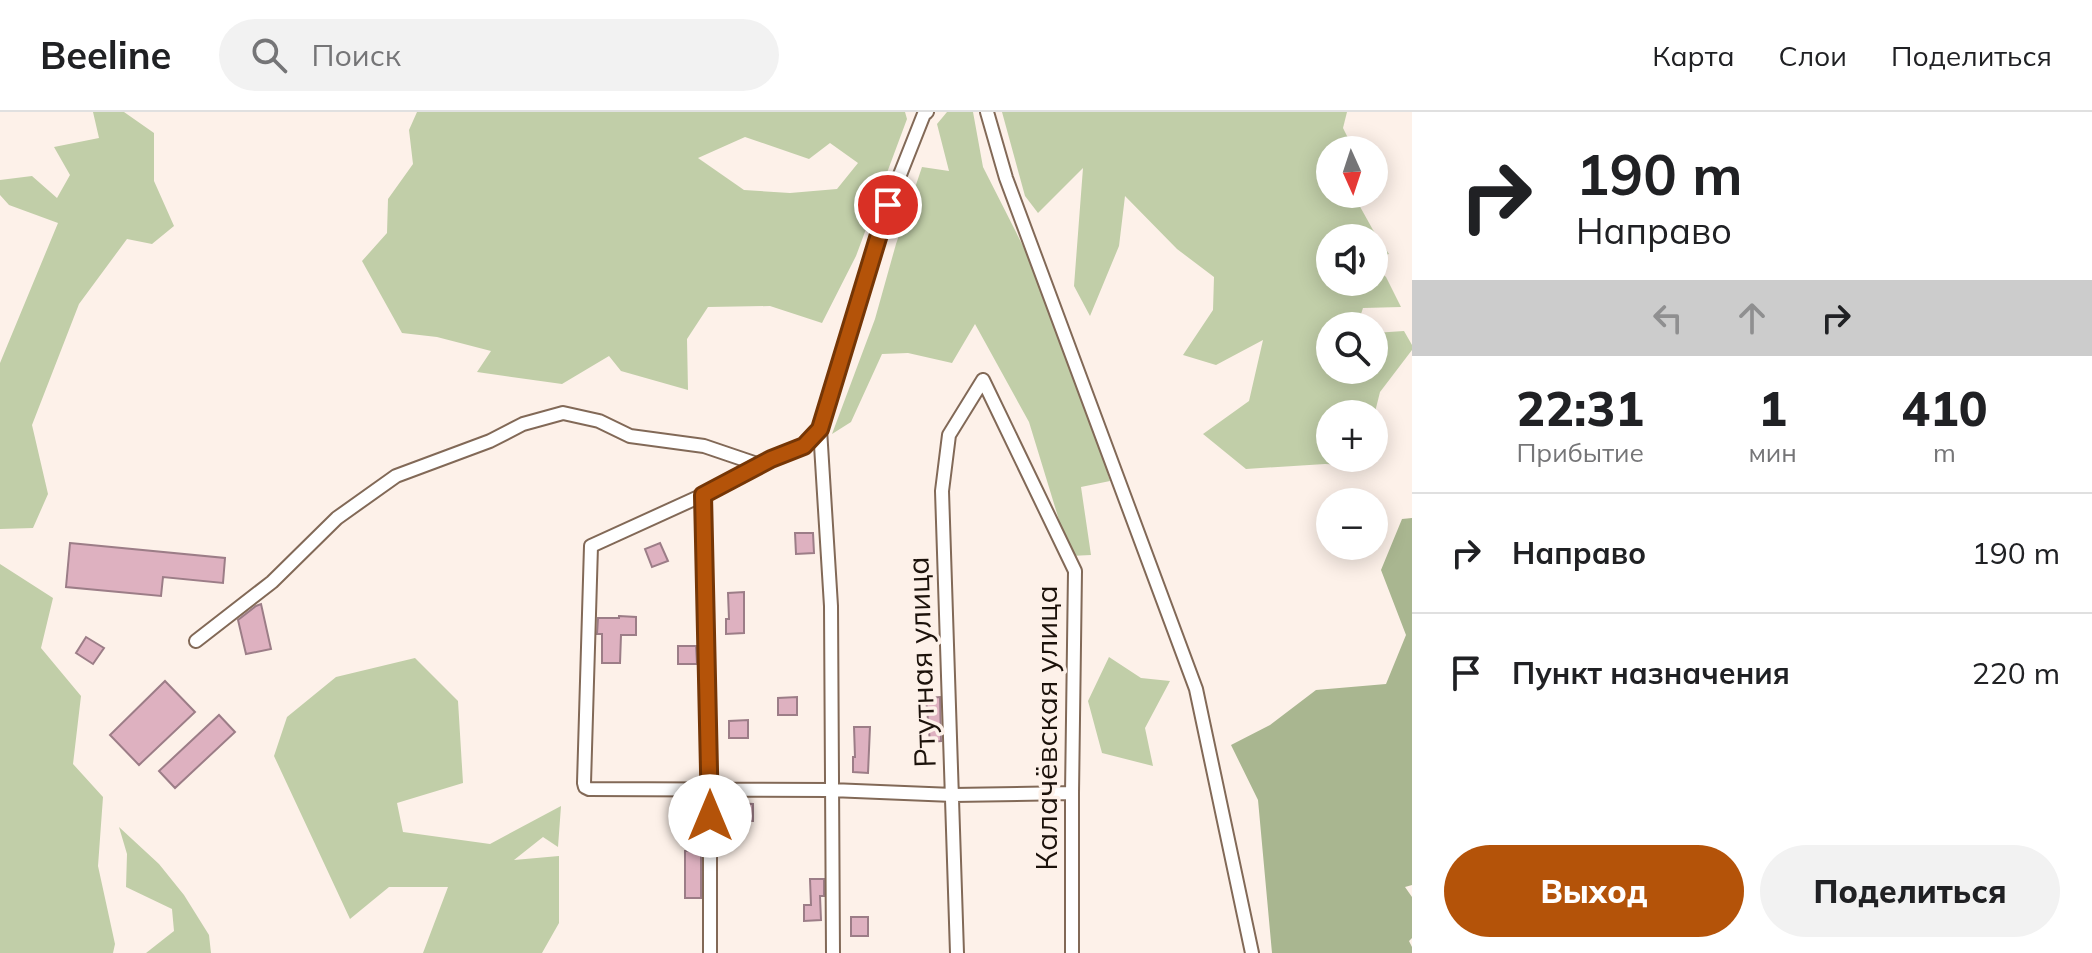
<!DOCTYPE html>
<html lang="ru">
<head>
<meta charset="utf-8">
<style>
  :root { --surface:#fff; --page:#f2f2f2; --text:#202124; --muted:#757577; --line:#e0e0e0; --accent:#b45309 }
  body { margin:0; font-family:Mulish,sans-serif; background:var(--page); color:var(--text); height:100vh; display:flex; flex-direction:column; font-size:30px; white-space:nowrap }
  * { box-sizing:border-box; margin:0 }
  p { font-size:26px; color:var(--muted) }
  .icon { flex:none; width:44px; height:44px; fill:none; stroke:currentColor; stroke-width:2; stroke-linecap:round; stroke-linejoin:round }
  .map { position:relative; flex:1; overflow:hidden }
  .details { display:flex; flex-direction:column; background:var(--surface); width:680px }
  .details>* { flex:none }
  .top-card { background:#fff; color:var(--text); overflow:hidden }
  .needle { width:52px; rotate:177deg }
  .tools { position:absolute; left:1316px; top:24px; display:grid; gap:16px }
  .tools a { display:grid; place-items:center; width:72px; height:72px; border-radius:50%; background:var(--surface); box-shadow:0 4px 20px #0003; font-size:40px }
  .pin { position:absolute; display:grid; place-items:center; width:68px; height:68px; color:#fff; margin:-34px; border:4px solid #fff; border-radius:50%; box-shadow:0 2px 8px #0007 }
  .me { position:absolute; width:88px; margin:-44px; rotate:0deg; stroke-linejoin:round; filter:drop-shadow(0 0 6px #0008) }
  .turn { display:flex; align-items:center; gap:28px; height:168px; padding:0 32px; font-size:36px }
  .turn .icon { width:104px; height:104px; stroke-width:2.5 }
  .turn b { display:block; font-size:56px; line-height:68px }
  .lanes { display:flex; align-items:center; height:76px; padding:0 32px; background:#0003; justify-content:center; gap:40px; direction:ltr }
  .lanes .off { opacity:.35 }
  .eta { display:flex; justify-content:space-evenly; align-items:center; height:136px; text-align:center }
  .eta b { font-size:48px; font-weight:800; line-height:56px }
  .button { display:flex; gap:16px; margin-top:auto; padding:16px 32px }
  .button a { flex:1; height:92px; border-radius:48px; background:var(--accent); color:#fff; font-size:32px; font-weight:800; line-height:92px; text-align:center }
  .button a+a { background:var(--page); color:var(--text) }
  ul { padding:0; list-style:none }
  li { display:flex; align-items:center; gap:24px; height:120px; padding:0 32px; border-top:2px solid var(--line) }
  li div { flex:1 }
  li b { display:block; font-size:30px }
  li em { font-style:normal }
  header { display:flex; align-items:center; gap:48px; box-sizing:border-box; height:112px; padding:0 40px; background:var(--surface); border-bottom:2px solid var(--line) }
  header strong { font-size:38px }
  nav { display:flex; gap:44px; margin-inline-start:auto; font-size:28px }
  .search { width:560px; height:72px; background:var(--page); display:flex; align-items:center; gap:20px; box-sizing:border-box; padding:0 28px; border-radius:44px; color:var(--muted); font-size:30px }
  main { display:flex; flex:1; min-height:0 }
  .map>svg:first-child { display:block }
</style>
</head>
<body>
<header>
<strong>Beeline</strong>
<div class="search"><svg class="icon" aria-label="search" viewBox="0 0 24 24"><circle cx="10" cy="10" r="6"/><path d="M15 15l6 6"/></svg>Поиск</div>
<nav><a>Карта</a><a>Слои</a><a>Поделиться</a></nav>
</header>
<main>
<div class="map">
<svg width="1412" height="841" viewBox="0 0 1412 841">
  <rect width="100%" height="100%" fill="#fdf1e9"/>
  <path fill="#c1cea8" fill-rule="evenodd" d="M 93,0 L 124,0 L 154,21 L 154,69 L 174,114 L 152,132 L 127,127 L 79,192 L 32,313 L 48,382 L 33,416 L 0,417 L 0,251 L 58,111 L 9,93 L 0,83 L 0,68 L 32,64 L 57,86 L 70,63 L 54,35 L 99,26 Z
    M 417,0 L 905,0 L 907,7 L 856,144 L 822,211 L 770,194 L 708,195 L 687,227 L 688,278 L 621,259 L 609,244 L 562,272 L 477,260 L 491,239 L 437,225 L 402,221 L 362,149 L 387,121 L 388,87 L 413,52 L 409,18 ZM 745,25 L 809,47 L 830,31 L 858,51 L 837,77 L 790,81 L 744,78 L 698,46 Z
    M 947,0 L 973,0 L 983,55 L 1061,209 L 1110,369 L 1081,375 L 1091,443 L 1070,444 L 1029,310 L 975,212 L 952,251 L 908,241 L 882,242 L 851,310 L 832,322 L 875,207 L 896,132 L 922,55 L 949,59 L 937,12 Z
    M 1002,0 L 1347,0 L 1343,16 L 1354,38 L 1330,38 L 1330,82 L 1353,82 L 1373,118 L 1389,142 L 1374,146 L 1374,126 L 1330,126 L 1330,170 L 1374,170 L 1374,154 L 1386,165 L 1401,195 L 1363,196 L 1357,214 L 1330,214 L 1330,258 L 1374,258 L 1374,221 L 1404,219 L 1412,233 L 1412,238 L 1380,280 L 1374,304 L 1374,302 L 1330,302 L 1330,346 L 1364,346 L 1362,354 L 1325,352 L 1246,357 L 1203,322 L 1249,289 L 1263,228 L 1216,253 L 1183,243 L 1213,198 L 1214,165 L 1177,137 L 1125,84 L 1119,134 L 1090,204 L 1074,174 L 1083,56 L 1038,101 L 1025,84 Z
    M 0,452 L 53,486 L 41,536 L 81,584 L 73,652 L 103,685 L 98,754 L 115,832 L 113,841 L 0,841 Z
    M 1109,545 L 1141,566 L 1170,569 L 1145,616 L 1153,654 L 1102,641 L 1088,589 Z
    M 415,546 L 458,589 L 463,671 L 397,691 L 403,720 L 490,732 L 561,694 L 558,735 L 543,725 L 514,748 L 559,744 L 559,811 L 542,841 L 423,841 L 448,775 L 389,775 L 350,807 L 274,644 L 287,605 L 336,565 Z
    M 119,715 L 159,752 L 184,783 L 209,823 L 211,841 L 146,841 L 174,819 L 172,797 L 126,775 L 127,742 Z"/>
  <path fill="#a9b690" d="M 1412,406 L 1412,773 L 1405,775 L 1412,785 L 1412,826 L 1409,829 L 1412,835 L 1412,841 L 1272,841 L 1258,688 L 1231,633 L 1270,613 L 1316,578 L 1386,572 L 1406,523 L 1381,458 L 1402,407 Z"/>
  <path fill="#deb1c0" stroke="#9c7d87" stroke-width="2" d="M 795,421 L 813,421 L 814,441 L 796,442 Z
    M 70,431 L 225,446 L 223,471 L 163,465 L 161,484 L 66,475 Z
    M 660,431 L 668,449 L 652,455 L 645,437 Z
    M 744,480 L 744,521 L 726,522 L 726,507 L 729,507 L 728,481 Z
    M 261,492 L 271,537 L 246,542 L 238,508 L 256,494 Z
    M 619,504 L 636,505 L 636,523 L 621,523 L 620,551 L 602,551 L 602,522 L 597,522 L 598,506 L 619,506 Z
    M 86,525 L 104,536 L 93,552 L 76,541 Z
    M 678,534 L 696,534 L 697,552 L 678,552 Z
    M 165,569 L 195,600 L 139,653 L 110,623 Z
    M 797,585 L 797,603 L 778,603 L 778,586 Z
    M 940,585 L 941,629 L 930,630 L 926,586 Z
    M 219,603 L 235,620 L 175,676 L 159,659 Z
    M 748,608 L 748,626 L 729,626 L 729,609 Z
    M 854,615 L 870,615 L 868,661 L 853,660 L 853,645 L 855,645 Z
    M 734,691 L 753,692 L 753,709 L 733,709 Z
    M 685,739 L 701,739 L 701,786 L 685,786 Z
    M 810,767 L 824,767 L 824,784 L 820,784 L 821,808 L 804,809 L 804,793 L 811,793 Z
    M 851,805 L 868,805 L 868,824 L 851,824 Z"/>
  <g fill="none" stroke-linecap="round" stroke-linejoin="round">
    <g stroke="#826957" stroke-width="16">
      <path id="minor" d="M 927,0 L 924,2 L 888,93 L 820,317 L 804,334 L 771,347 L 703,383 L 591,434 L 584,671 L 585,675 L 589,677 L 831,678 L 953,683 L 1072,681
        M 987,0 L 1006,66 L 1196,577 L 1252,841
        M 983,268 L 1075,459 L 1072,681 L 1072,841
        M 820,317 L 831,494 L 833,841
        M 703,383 L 710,677 L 710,841
        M 196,529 L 272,470 L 337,406 L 396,364 L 490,329 L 523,312 L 563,301 L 599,309 L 630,324 L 704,334 L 760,353
        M 957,841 L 942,379 L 949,323 L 983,268"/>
    </g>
    <use href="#minor" stroke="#fff" stroke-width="12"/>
  </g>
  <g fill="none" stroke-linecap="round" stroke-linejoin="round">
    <g stroke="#753606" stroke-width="20">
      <path id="route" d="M 710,704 L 703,383 L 771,347 L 804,334 L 820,317 L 888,93"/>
    </g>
    <use href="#route" stroke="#b45309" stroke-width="14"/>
  </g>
  <g text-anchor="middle" stroke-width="7" stroke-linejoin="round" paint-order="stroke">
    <g font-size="30" fill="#1c120b" stroke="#fdf1e9">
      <text transform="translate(922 550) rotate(-92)" y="10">Ртутная улица</text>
      <text transform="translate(1047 616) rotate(-90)" y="10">Калачёвская улица</text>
    </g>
  </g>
</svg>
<div class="tools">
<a><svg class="needle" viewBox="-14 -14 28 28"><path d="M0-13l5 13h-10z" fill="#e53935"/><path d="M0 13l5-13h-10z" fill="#757577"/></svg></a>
<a><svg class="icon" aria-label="sound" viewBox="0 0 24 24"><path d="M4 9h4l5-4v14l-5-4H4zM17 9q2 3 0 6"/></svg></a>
<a><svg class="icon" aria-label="search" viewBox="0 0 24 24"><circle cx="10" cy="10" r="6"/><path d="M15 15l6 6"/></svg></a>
<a>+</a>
<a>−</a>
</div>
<div class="pin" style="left:888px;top:93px;background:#d93025"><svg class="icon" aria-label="arrive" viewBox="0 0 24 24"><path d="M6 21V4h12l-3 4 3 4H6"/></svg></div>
<svg class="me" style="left:710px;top:704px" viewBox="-20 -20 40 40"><circle r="19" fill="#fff"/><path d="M0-13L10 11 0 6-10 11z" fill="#b45309"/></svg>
</div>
<section class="details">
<div class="top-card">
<div class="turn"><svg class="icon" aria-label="right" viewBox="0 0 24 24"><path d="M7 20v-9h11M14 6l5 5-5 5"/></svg><div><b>190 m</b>Направо</div></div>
<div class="lanes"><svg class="icon off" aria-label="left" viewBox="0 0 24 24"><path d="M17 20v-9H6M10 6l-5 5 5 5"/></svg><svg class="icon off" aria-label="ahead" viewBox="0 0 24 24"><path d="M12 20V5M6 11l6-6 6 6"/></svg><svg class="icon" aria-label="right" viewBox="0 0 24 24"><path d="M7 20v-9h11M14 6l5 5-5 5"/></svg></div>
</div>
<div class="eta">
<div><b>22:31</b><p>Прибытие</p></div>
<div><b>1</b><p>мин</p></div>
<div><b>410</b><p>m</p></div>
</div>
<ul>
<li><svg class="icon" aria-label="right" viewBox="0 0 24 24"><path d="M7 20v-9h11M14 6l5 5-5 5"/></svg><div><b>Направо</b></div><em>190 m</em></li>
<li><svg class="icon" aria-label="arrive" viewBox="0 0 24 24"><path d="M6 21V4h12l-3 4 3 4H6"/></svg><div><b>Пункт назначения</b></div><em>220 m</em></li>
</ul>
<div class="button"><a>Выход</a><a>Поделиться</a></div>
</section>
</main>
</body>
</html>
